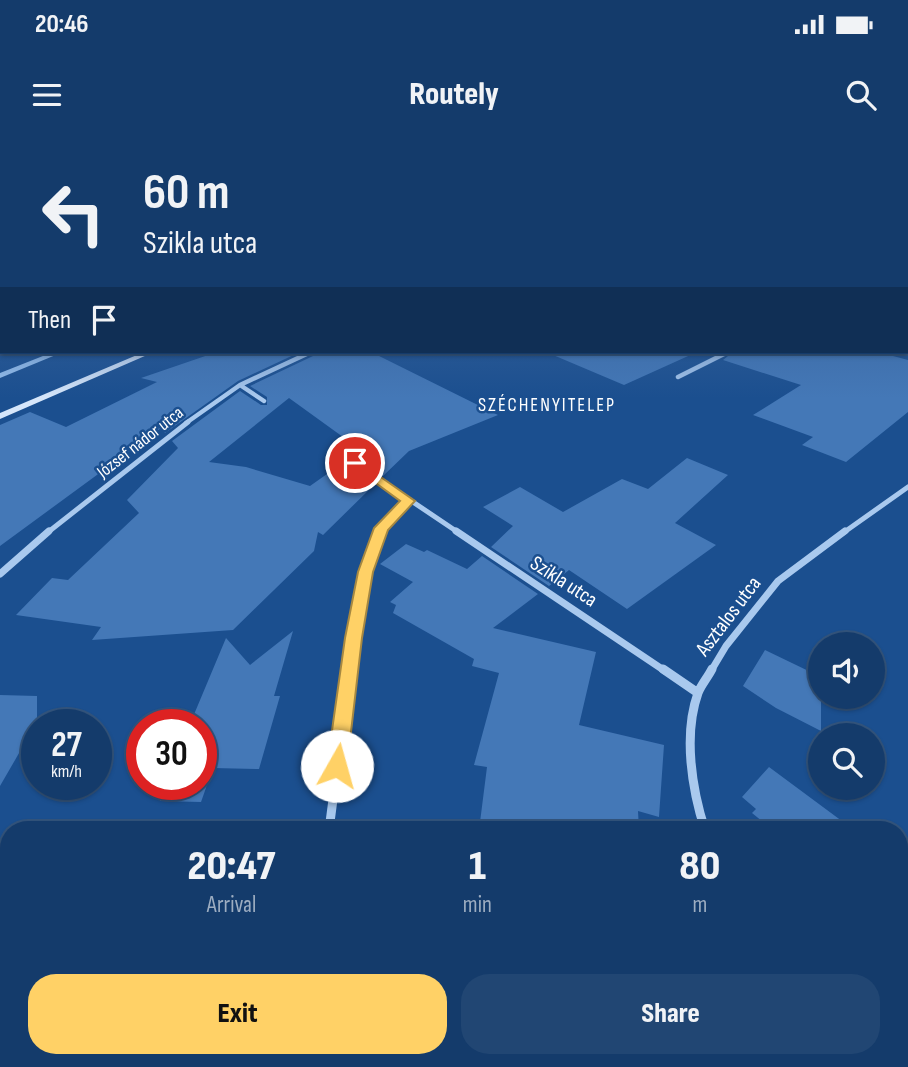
<!DOCTYPE html>
<html lang="en">
<head>
<meta charset="utf-8">
<style>
  :root { --surface:#143b6b; --page:#214673; --text:#f1f3f6; --muted:#9dadc1; --line:#33557e; --accent:#ffd166 }
  body { margin:0; font-family:"Sofia Sans Condensed",sans-serif; background:var(--page); color:var(--text); height:100vh; display:flex; flex-direction:column; font-size:26px; white-space:nowrap }
  * { box-sizing:border-box; margin:0 }
  p { font-size:23px; color:var(--muted) }
  .icon { flex:none; width:38px; height:38px; fill:none; stroke:currentColor; stroke-width:2; stroke-linecap:round; stroke-linejoin:round }
  .map { position:relative; flex:1; overflow:hidden }
  .details { position:absolute; left:0px; top:681px; width:908px; height:247px; display:flex; flex-direction:column; background:var(--surface); border-radius:28px 28px 0 0; box-shadow:0 2px 5px #0004,0 0 0 2px var(--line) }
  .details>* { flex:none }
  .banner { position:absolute; left:0px; top:0px; width:908px; height:214px; box-shadow:0 2px 5px #0004,0 0 0 2px var(--line); background:#143b6b; color:var(--text); overflow:hidden }
  .buttons { position:absolute; left:808px; top:492px; display:grid; gap:14px }
  .buttons a { display:grid; place-items:center; width:77px; height:77px; border-radius:50%; background:var(--surface); box-shadow:0 2px 5px #0004,0 0 0 2px var(--line); font-size:35px }
  .speed { position:absolute; left:21px; top:569px; display:flex; gap:14px; font-size:35px; font-weight:700; text-align:center }
  .speed>* { display:grid; place-content:center; width:91px; height:91px; border-radius:50%; background:var(--surface); box-shadow:0 2px 5px #0004,0 0 0 2px var(--line); line-height:1 }
  .speed small { font-size:18px; font-weight:400 }
  .speed .limit { border:10px solid #d22; background:#fff; color:#111 }
  .pin { position:absolute; display:grid; place-items:center; width:60px; height:60px; color:#fff; margin:-30px; border:4px solid #fff; border-radius:50%; box-shadow:0 2px 7px #0007 }
  .me { position:absolute; width:77px; margin:-38px; rotate:7deg; stroke-linejoin:round; filter:drop-shadow(0 0 5px #0008) }
  .turn { display:flex; align-items:center; gap:24px; height:147px; padding:0 28px; font-size:32px }
  .turn .icon { width:91px; height:91px; stroke-width:2.5 }
  .turn b { display:block; font-size:49px; line-height:60px }
  .then { display:flex; align-items:center; height:66px; padding:0 28px; background:#0003; gap:14px; font-size:26px }
  .eta { display:flex; justify-content:space-evenly; align-items:center; height:119px; text-align:center }
  .eta b { font-size:42px; font-weight:800; line-height:49px }
  .cta { display:flex; gap:14px; margin-top:auto; padding:14px 28px }
  .cta a { flex:1; height:80px; border-radius:28px; background:var(--accent); color:#111; font-size:28px; font-weight:800; line-height:80px; text-align:center }
  .cta a+a { background:var(--page); color:var(--text) }
  .status { display:flex; justify-content:space-between; align-items:center; height:49px; padding:0 35px; background:var(--surface); direction:ltr }
  .status svg { height:19px; fill:currentColor }
  header { display:flex; justify-content:space-between; align-items:center; height:91px; padding:0 28px; background:var(--surface); font-size:32px; font-weight:800 }
  .map>svg:first-child { display:block }
</style>
</head>
<body>
<div class="status"><b>20:46</b><svg viewBox="0 0 49 12"><path d="M0 12V9h3v3zM5 12V6h3v6zM10 12V3h3v9zM15 12V0h3v12zM26 1h20v11H26zM47 4h2v5h-2z"/></svg></div>
<header><svg class="icon" aria-label="menu" viewBox="0 0 24 24"><path d="M4 6h16M4 12h16M4 18h16"/></svg>Routely<svg class="icon" aria-label="search" viewBox="0 0 24 24"><circle cx="10" cy="10" r="6"/><path d="M15 15l6 6"/></svg></header>
<div class="map">
<svg width="908" height="927" viewBox="0 0 908 927">
  <rect width="100%" height="100%" fill="#1b4f8f"/>
  <g fill="none" stroke-linecap="round" stroke-linejoin="round">
    <path fill="#9cc4f0" fill-rule="evenodd" d="M 53,212 L 63,212 L 0,238 L 0,233 Z"/>
  </g>
  <path fill="#4478b7" fill-rule="evenodd" d="M 217,212 L 300,212 L 238,241 L 165,293 L 161,288 L 0,406 L 0,285 L 30,272 L 66,287 L 157,242 L 141,238 Z
    M 316,212 L 371,212 L 498,275 L 409,311 L 383,336 L 358,319 L 352,319 L 352,327 L 376,343 L 323,395 L 318,392 L 314,411 L 233,490 L 92,500 L 101,487 L 16,475 L 52,438 L 68,440 L 139,373 L 127,360 L 178,308 L 172,301 L 240,251 L 261,265 L 267,265 L 267,257 L 250,246 L 313,216 ZM 289,258 L 361,310 L 310,346 L 246,327 L 209,322 Z
    M 546,212 L 697,212 L 624,245 Z
    M 733,212 L 878,212 L 908,220 L 908,272 L 846,322 L 802,305 L 813,297 L 753,275 L 801,245 L 723,220 Z
    M 687,318 L 728,335 L 675,383 L 716,405 L 627,469 L 569,430 L 549,446 L 491,407 L 513,386 L 483,367 L 520,347 L 563,372 L 622,339 L 648,349 Z
    M 406,404 L 424,412 L 427,410 L 467,429 L 482,416 L 538,454 L 493,488 L 596,512 L 579,585 L 664,605 L 659,677 L 638,671 L 639,690 L 479,690 L 487,627 L 474,625 L 499,533 L 472,526 L 474,519 L 393,473 L 396,465 L 390,462 L 413,442 L 380,424 Z
    M 293,491 L 274,556 L 280,556 L 259,629 L 213,628 L 201,662 L 160,661 L 167,644 L 201,644 L 201,584 L 190,584 L 226,498 L 250,525 Z
    M 765,510 L 821,537 L 821,591 L 776,568 L 743,546 Z
    M 0,555 L 37,556 L 37,582 L 0,646 Z
    M 769,627 L 854,690 L 773,690 L 752,673 L 756,669 L 742,657 Z"/>
  <g fill="none" stroke-linecap="round" stroke-linejoin="round">
    <path stroke="#a9c9ee" stroke-width="4.5" d="M 678,237 L 728,212
      M 240,245 L 264,261
      M 186,283 L 240,245 L 311,212"/>
    <path stroke="#a9c9ee" stroke-width="5" d="M 355,323 L 459,393
      M 47,393 L 188,282
      M 379,393 L 408,361
      M 843,393 L 908,347"/>
    <path stroke="#a9c9ee" stroke-width="7" d="M 456,391 L 665,531
      M 0,434 L 49,391
      M 350,531 L 366,432 L 380,391
      M 711,531 L 726,506 L 778,441 L 845,391"/>
    <path stroke="#a9c9ee" stroke-width="9" d="M 663,529 L 698,553
      M 329,690 L 350,529
      M 705,690 C 692,650 683,595 698,553 C 701,545 708,537 712,529"/>
    <path stroke="#a9c9ee" stroke-width="11" d="M 786,919 L 790,927
      M 299,927 L 301,919"/>
    <path fill="#d6e6fa" fill-rule="evenodd" d="M 144,212 L 154,212 L 0,279 L 0,273 Z"/>
  </g>
  <linearGradient id="sky" x2="0" y2="1"><stop stop-color="#0f2b4f"/><stop offset="0.5" stop-color="#39639b"/><stop offset="1" stop-color="#39639b" stop-opacity="0"/></linearGradient>
  <rect width="908" height="258" fill="url(#sky)"/>
  <path fill="#ffd166" stroke="#a68842" stroke-width="2" d="M 355,319 L 415,361 L 388,390 L 373,432 L 362,498 L 347,626 L 344,632 L 337,635 L 330,632 L 327,626 L 345,498 L 358,432 L 374,388 L 400,361 L 351,325 L 349,323 Z"/>
  <g text-anchor="middle" stroke-width="5" stroke-linejoin="round" paint-order="stroke">
    <g font-size="18" fill="#fff" stroke="#1b4f8f">
      <text transform="translate(140 302) rotate(-38)" y="6">József nádor utca</text>
    </g>
    <g font-size="19" letter-spacing="2" fill="#fff" stroke="#1b4f8f">
      <text x="547" y="271">SZÉCHENYITELEP</text>
    </g>
    <g font-size="21" fill="#fff" stroke="#1b4f8f">
      <text transform="translate(564 441) rotate(33)" y="7">Szikla utca</text>
      <text transform="translate(728 476) rotate(-53)" y="7">Asztalos utca</text>
    </g>
  </g>
</svg>
<div class="buttons">
<a><svg class="icon" aria-label="sound" viewBox="0 0 24 24"><path d="M4 9h4l5-4v14l-5-4H4zM17 9q2 3 0 6"/></svg></a>
<a><svg class="icon" aria-label="search" viewBox="0 0 24 24"><circle cx="10" cy="10" r="6"/><path d="M15 15l6 6"/></svg></a>
</div>
<div class="speed"><div>27<small>km/h</small></div><div class="limit">30</div></div>
<div class="pin" style="left:355px;top:323px;background:#d93025"><svg class="icon" aria-label="arrive" viewBox="0 0 24 24"><path d="M6 21V4h12l-3 4 3 4H6"/></svg></div>
<svg class="me" style="left:337px;top:626px" viewBox="-20 -20 40 40"><circle r="19" fill="#fff"/><path d="M0-13L10 11 0 6-10 11z" fill="#ffd166"/></svg>
<div class="banner">
<div class="turn"><svg class="icon" aria-label="left" viewBox="0 0 24 24"><path d="M17 20v-9H6M10 6l-5 5 5 5"/></svg><div><b>60 m</b>Szikla utca</div></div>
<div class="then">Then<svg class="icon" aria-label="arrive" viewBox="0 0 24 24"><path d="M6 21V4h12l-3 4 3 4H6"/></svg></div>
</div>
<section class="details">
<div class="eta">
<div><b>20:47</b><p>Arrival</p></div>
<div><b>1</b><p>min</p></div>
<div><b>80</b><p>m</p></div>
</div>
<div class="cta"><a>Exit</a><a>Share</a></div>
</section>
</div>
</body>
</html>
